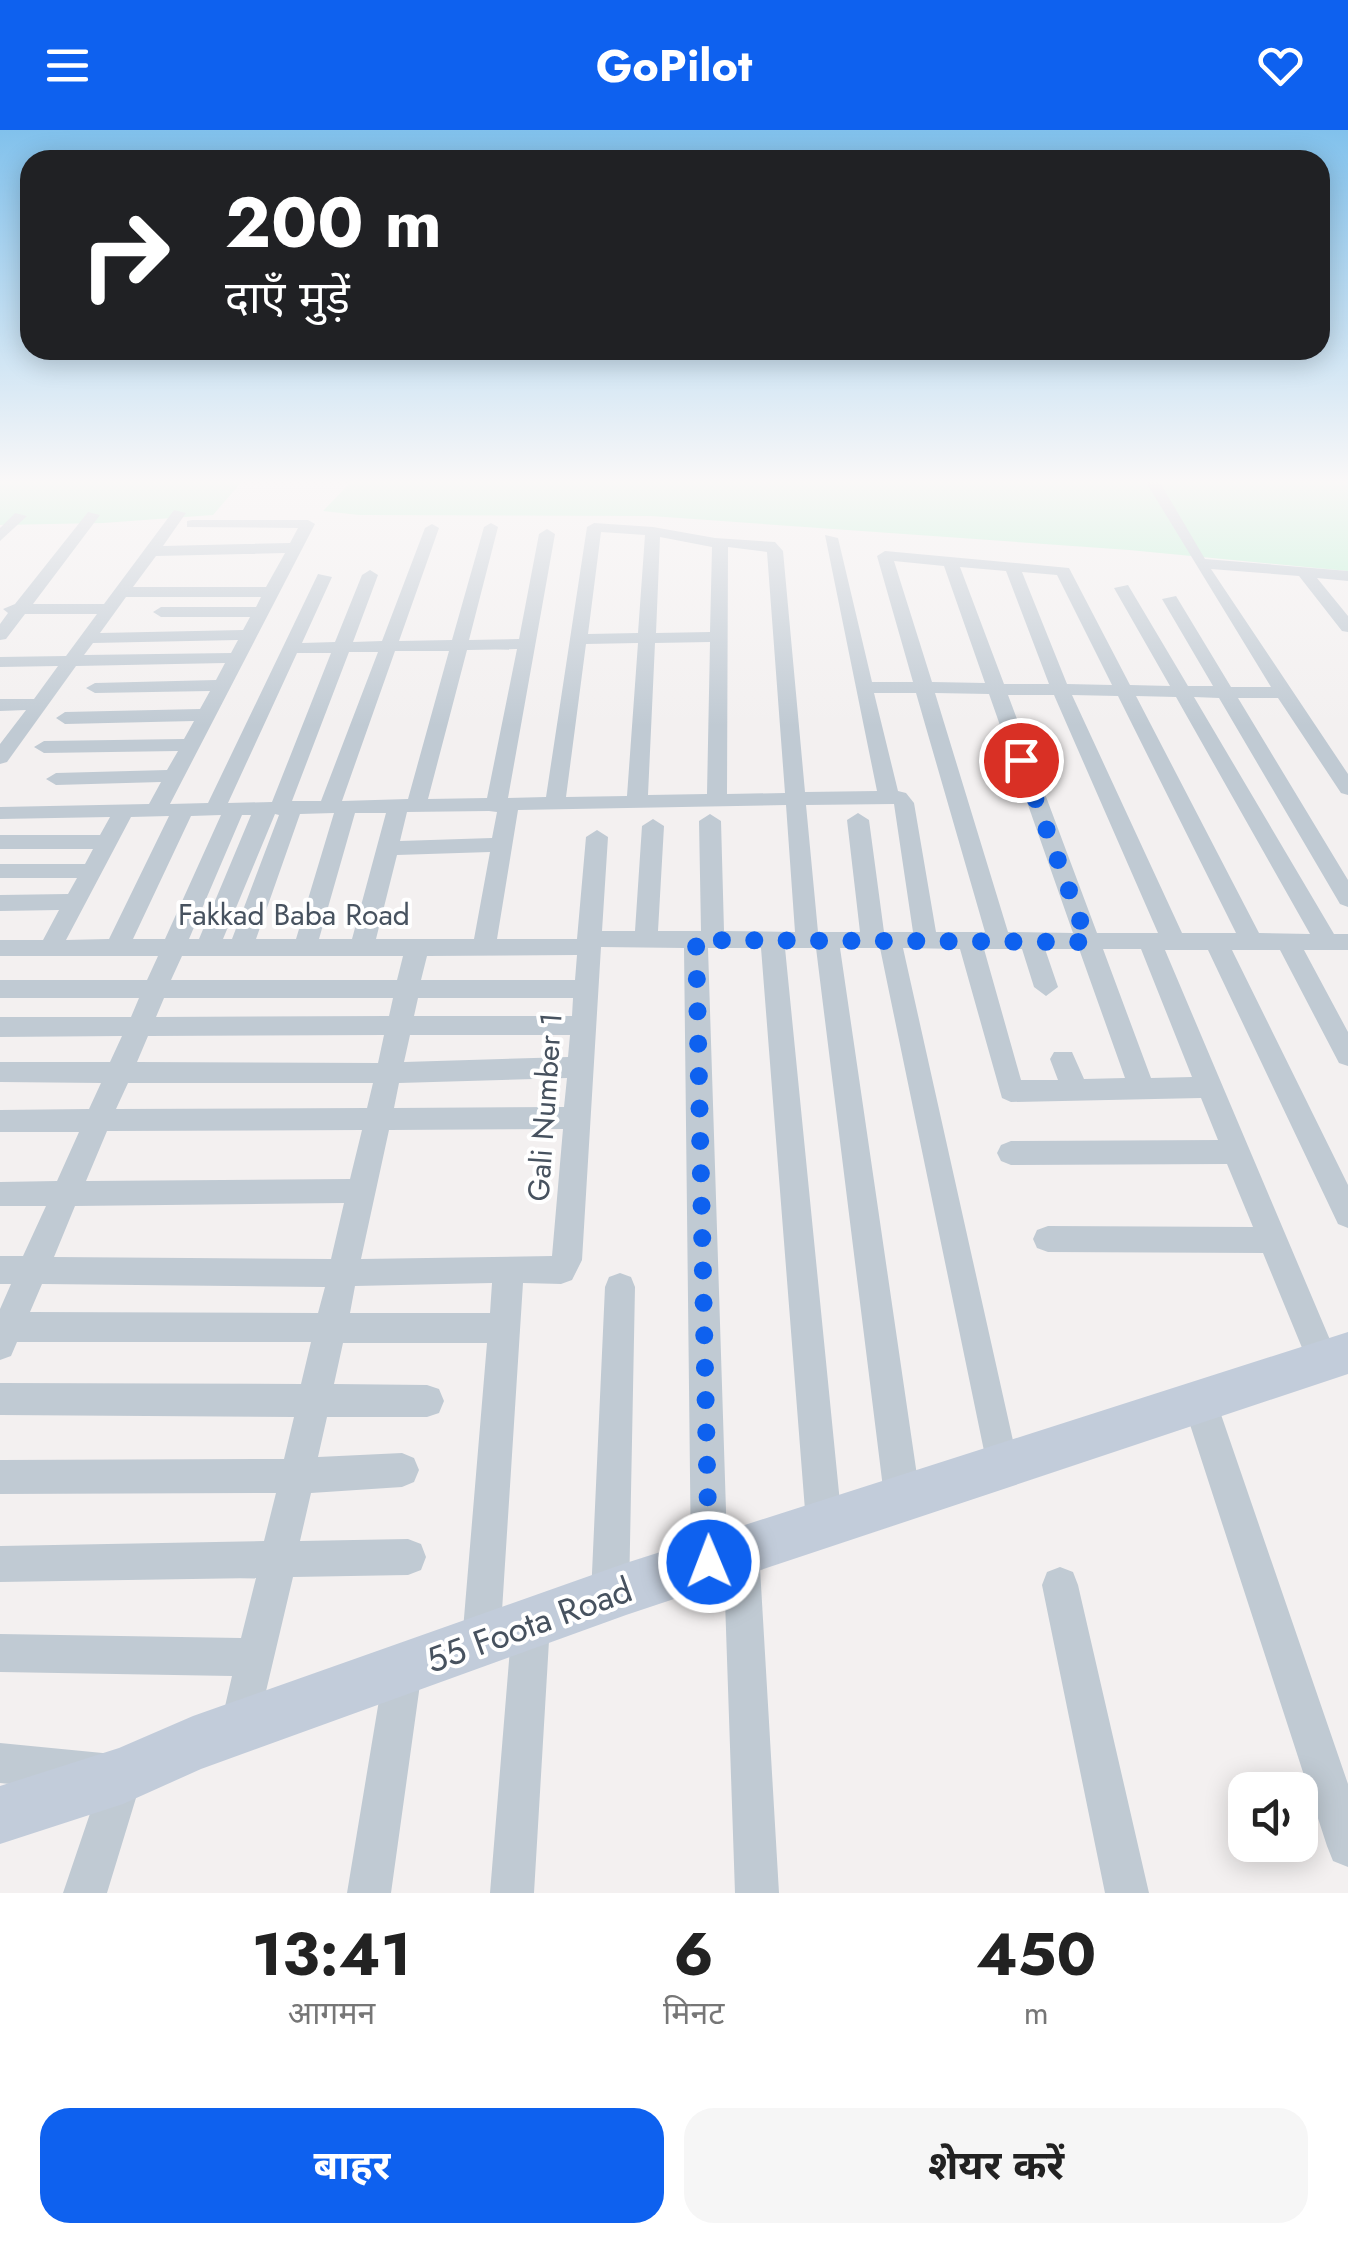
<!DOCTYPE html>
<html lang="hi">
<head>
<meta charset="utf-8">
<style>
  :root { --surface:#fff; --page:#f6f6f6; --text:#222; --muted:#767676; --accent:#0e61ef }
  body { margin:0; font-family:Jost,"Noto Sans Devanagari",sans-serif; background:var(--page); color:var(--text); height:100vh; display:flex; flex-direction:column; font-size:38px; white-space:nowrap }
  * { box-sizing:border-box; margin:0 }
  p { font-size:32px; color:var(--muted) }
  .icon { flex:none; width:55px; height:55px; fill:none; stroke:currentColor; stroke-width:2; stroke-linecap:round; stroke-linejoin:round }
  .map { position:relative; height:1763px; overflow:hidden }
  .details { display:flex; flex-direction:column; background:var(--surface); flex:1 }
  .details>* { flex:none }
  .guide { position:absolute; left:20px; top:20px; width:1310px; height:210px; border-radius:30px; box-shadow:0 5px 25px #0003; background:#202124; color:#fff; overflow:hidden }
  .fabs { position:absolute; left:1228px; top:1642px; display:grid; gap:20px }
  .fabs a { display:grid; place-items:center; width:90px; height:90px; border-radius:20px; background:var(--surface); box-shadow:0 5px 25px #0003; font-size:50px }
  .pin { position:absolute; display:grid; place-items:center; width:85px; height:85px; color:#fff; margin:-42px; border:5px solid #fff; border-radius:50%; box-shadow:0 2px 10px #0007 }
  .me { position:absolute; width:110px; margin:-55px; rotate:359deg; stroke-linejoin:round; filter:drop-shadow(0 0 8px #0008) }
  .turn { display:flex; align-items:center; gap:35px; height:210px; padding:0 40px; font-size:45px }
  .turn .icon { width:130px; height:130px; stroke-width:2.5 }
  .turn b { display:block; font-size:70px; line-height:85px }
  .eta { display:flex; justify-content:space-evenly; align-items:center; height:170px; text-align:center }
  .eta b { font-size:60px; font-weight:700; line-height:70px }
  .button { display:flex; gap:20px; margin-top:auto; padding:20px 40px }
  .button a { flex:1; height:115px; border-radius:30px; background:var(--accent); color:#fff; font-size:40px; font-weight:700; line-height:115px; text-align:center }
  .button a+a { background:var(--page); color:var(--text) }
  header { display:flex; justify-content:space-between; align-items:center; height:130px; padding:0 40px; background:var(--accent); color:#fff; font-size:45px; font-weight:700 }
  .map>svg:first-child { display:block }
</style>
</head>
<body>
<header><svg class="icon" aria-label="menu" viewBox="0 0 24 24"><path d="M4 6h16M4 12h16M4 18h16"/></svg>GoPilot<svg class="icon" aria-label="heart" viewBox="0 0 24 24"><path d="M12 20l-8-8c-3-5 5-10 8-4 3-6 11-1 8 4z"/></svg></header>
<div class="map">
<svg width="1348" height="1763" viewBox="0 0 1348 1763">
  <rect width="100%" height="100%" fill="#f3f0f0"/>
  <path fill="#bdf2d5" d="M 0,349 L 244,349 L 213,385 L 103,393 L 0,395 Z
    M 354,349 L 1348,349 L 1348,441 L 1129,420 L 651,386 L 359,385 L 323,381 Z"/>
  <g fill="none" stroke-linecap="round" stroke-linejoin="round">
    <path fill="#c0cad3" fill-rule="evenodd" d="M 1144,349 L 1158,349 L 1205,429 L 1348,441 L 1348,451 L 1317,448 L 1348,486 L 1348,502 L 1342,501 L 1299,446 L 1211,439 L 1348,644 L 1348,665 L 1341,663 L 1278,568 L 1238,568 L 1348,750 L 1348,777 L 1340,774 L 1219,568 L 1194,567 L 1334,804 L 1348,804 L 1348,820 L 1304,820 L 1348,902 L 1348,936 L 1339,933 L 1280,820 L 1232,820 L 1348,1055 L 1348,1098 L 1338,1094 L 1208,820 L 1165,820 L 1339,1231 L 1334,1242 L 1323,1247 L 1312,1242 L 1263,1123 L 1048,1122 L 1037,1118 L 1033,1109 L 1037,1100 L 1048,1096 L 1253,1097 L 1227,1034 L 1011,1035 L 1001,1031 L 997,1023 L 1001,1015 L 1011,1011 L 1218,1010 L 1201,968 L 1011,972 L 1002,968 L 960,819 L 903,818 L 1018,1333 L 1013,1345 L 1001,1350 L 989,1345 L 880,818 L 840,818 L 920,1366 L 914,1378 L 902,1384 L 890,1378 L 884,1366 L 816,818 L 785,818 L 842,1393 L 837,1406 L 824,1411 L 811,1406 L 806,1393 L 761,818 L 708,818 L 727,1412 L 741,1403 L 754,1408 L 759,1421 L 779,1763 L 735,1763 L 724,1441 L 709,1450 L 696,1445 L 691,1432 L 684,818 L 601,817 L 582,1130 L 572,1150 L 561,1154 L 523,1153 L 500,1512 L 494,1525 L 481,1531 L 468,1525 L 462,1512 L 487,1213 L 343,1213 L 334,1254 L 427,1255 L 439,1259 L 444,1271 L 439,1283 L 427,1287 L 327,1287 L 318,1327 L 402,1323 L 414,1328 L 419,1340 L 414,1352 L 402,1357 L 311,1363 L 300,1411 L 408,1409 L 421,1414 L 426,1427 L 421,1440 L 408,1445 L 293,1447 L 254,1612 L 240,1618 L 226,1612 L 220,1598 L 232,1546 L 0,1542 L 0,1504 L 241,1508 L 256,1448 L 0,1452 L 0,1416 L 264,1411 L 276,1363 L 0,1364 L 0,1330 L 284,1329 L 294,1287 L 0,1285 L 0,1253 L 301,1254 L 311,1212 L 17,1212 L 11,1226 L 0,1230 L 0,1179 L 11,1154 L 0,1154 L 0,1126 L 23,1126 L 46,1076 L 0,1076 L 0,1052 L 57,1051 L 79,1002 L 0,1002 L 0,980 L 89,979 L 101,953 L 0,952 L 0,932 L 110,932 L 122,906 L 0,907 L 0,887 L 131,887 L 139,868 L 0,868 L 0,850 L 147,850 L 158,826 L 0,826 L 0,810 L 43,810 L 59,780 L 0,781 L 0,765 L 68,764 L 77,748 L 0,748 L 0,734 L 85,734 L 93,719 L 0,719 L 0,705 L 100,705 L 110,687 L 0,689 L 0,677 L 149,674 L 161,652 L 56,655 L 46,649 L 56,643 L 167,640 L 178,621 L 44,623 L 34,617 L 44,611 L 184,609 L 194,591 L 65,594 L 56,588 L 65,582 L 200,579 L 210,561 L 95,563 L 86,558 L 95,553 L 216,550 L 225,533 L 76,536 L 7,632 L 0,634 L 0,614 L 26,580 L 0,581 L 0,569 L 34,569 L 58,536 L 0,537 L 0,527 L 66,526 L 97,484 L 25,484 L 6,509 L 0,510 L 0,494 L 8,483 L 3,479 L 15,474 L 88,382 L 100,385 L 33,474 L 104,474 L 174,380 L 186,383 L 163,416 L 290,413 L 298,398 L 187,397 L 187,391 L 192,390 L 308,390 L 315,394 L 170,674 L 208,673 L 318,444 L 332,447 L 302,513 L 335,512 L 362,445 L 370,440 L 378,445 L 353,512 L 382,511 L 425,398 L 432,394 L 439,398 L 399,511 L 452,510 L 484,397 L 491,393 L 498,397 L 469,510 L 519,509 L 539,404 L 547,399 L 555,404 L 508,668 L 546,667 L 587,397 L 594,393 L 653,397 L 715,408 L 775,412 L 783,421 L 805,662 L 877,661 L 825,405 L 838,408 L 872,552 L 913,552 L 877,426 L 885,421 L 1069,438 L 1130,555 L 1170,556 L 1114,458 L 1128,455 L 1188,556 L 1213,556 L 1162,469 L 1176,466 L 1231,557 L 1271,557 ZM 601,402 L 645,405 L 638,503 L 588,504 ZM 660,407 L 712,417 L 710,502 L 656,503 ZM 728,417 L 767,422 L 785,663 L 727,664 ZM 285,423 L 266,457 L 133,457 L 156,426 ZM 894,431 L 944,436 L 985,553 L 932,552 ZM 960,437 L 1006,441 L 1049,554 L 1004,554 ZM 1022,442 L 1057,445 L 1112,555 L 1067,554 ZM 126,467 L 261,467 L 256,477 L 161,477 L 153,482 L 161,487 L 250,487 L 243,500 L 100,503 ZM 238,510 L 231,523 L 84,525 L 93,513 ZM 710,512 L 707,664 L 648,665 L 655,513 ZM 638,513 L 627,666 L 566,667 L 586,514 ZM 517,519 L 487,668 L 428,669 L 467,520 ZM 395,521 L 449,521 L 408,669 L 342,671 ZM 349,522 L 378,522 L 321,671 L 292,671 ZM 297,523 L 331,523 L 272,672 L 228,673 ZM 874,563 L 916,563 L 985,802 L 936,802 L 914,673 L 906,663 L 898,661 ZM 935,563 L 989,564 L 1073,803 L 1008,802 ZM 1008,565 L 1054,565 L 1158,803 L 1097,803 ZM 1072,565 L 1118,566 L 1236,803 L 1182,803 ZM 1136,566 L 1176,567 L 1310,804 L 1259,803 ZM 894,674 L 913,802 L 884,802 L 869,690 L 858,683 L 847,690 L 860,802 L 818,802 L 806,675 ZM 786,675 L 795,802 L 724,801 L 721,691 L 710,684 L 699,691 L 701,801 L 658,801 L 664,696 L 653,689 L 642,696 L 635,801 L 602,801 L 608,707 L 597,700 L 586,707 L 577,809 L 497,809 L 518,680 ZM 407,682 L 489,681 L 497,682 L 492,708 L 400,711 ZM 334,683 L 296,809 L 256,809 L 300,684 ZM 355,683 L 386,683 L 352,809 L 319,809 ZM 275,684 L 279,685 L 232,809 L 223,809 ZM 221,685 L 165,809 L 133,809 L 191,686 ZM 242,685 L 251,685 L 199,809 L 189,809 ZM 169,686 L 109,809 L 66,810 L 131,687 ZM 490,722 L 474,809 L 376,809 L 397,725 ZM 984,819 L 1022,819 L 1034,857 L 1046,866 L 1058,857 L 1045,819 L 1079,819 L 1125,948 L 1084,949 L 1072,922 L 1054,922 L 1050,929 L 1058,950 L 1021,950 ZM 1103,819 L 1141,819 L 1192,947 L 1151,948 ZM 577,825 L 575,850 L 421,850 L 427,826 ZM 182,826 L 403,826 L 397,850 L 171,850 ZM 164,868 L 393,868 L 389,886 L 156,887 ZM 418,868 L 573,868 L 572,886 L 414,886 ZM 384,905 L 378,933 L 137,932 L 148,906 ZM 410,905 L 570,905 L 568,927 L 404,932 ZM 567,948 L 564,977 L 394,978 L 399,953 ZM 128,953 L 373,953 L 367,978 L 116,979 ZM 563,999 L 552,1126 L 361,1129 L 389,1000 ZM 362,1000 L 350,1049 L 86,1051 L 107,1001 ZM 344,1073 L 331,1129 L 54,1127 L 75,1076 ZM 492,1153 L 490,1183 L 350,1183 L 355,1156 ZM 42,1154 L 325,1157 L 318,1183 L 30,1182 Z
      M 15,383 L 27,386 L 0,411 L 0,398 Z
      M 620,1143 L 631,1147 L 635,1157 L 629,1465 L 623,1478 L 610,1484 L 597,1478 L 591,1465 L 605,1157 L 609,1147 Z
      M 1199,1254 L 1211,1258 L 1216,1270 L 1348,1654 L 1348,1737 L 1333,1731 L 1327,1716 L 1182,1270 L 1187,1258 Z
      M 1060,1437 L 1073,1442 L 1078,1455 L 1149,1763 L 1105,1763 L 1042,1455 L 1047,1442 Z
      M 531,1475 L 544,1481 L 550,1494 L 534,1763 L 490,1763 L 512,1494 L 518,1481 Z
      M 403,1521 L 417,1526 L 422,1540 L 391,1763 L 347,1763 L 384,1540 L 389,1526 Z
      M 0,1613 L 123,1625 L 137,1631 L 143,1645 L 107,1763 L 63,1763 L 97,1663 L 0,1653 Z"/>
    <path fill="#c2ccda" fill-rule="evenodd" d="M 1348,1202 L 1348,1244 L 626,1485 L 201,1639 L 123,1674 L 0,1714 L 0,1656 L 119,1618 L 193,1586 L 626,1433 Z"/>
  </g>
  <linearGradient id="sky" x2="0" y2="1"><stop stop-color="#81c1ec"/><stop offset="0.59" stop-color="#faf8f8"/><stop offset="1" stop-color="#faf8f8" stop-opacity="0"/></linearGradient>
  <rect width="1348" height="596" fill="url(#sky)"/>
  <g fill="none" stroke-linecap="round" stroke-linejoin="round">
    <path stroke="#0e61ef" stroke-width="18" stroke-dasharray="0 32.4" d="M 709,1432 L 696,810 L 1088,812 L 1021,630"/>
  </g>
  <g text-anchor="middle" stroke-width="8" stroke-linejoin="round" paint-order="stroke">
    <g font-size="30" fill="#47525f" stroke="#fff">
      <text x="294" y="795">Fakkad Baba Road</text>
      <text transform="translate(545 977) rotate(-86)" y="10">Gali Number 1</text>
    </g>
    <g font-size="35" fill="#47525f" stroke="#fff">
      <text transform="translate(529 1495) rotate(-20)" y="12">55 Foota Road</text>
    </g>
  </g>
</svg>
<div class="fabs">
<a><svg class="icon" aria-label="sound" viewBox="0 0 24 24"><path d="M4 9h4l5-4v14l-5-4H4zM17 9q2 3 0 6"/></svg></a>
</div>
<div class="pin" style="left:1021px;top:630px;background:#d93025"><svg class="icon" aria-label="arrive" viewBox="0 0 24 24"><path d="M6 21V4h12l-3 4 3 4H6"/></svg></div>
<svg class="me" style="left:709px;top:1432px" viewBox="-20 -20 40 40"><circle r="17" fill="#0e61ef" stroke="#fff" stroke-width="3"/><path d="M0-11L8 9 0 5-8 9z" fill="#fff"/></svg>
<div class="guide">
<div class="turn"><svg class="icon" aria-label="right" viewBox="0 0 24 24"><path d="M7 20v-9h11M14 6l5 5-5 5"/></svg><div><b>200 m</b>दाएँ मुड़ें</div></div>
</div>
</div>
<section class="details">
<div class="eta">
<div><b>13:41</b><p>आगमन</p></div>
<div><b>6</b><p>मिनट</p></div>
<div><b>450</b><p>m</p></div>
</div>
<div class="button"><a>बाहर</a><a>शेयर करें</a></div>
</section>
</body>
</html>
